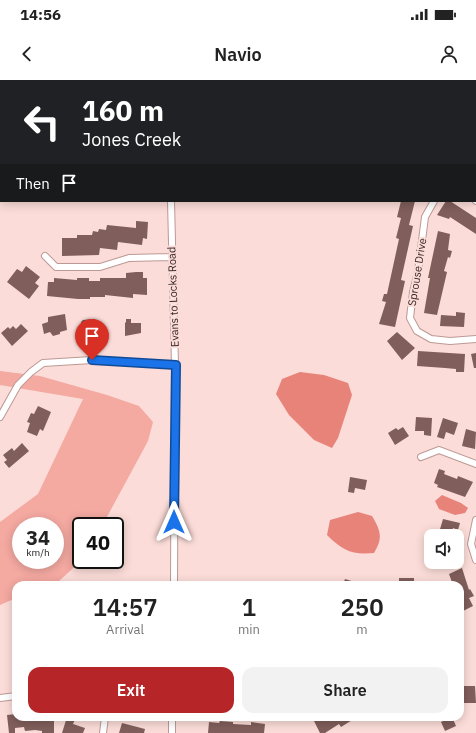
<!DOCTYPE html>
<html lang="en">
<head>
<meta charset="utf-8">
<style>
  :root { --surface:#fff; --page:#f2f2f2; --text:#222; --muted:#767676; --accent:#b62629 }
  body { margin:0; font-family:"IBM Plex Sans",sans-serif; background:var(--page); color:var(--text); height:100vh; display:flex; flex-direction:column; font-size:15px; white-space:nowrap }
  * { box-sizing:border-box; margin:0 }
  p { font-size:13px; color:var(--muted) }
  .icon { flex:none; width:22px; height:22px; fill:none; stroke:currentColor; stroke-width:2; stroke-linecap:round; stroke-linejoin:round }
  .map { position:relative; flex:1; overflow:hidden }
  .side { position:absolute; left:12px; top:501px; width:452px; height:140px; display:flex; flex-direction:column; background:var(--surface); border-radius:12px; box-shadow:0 2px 10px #0003 }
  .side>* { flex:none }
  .guide { position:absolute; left:0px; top:0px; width:476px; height:122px; box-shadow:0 2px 10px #0003; background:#202124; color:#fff; overflow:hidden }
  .tools { position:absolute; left:424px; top:449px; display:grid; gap:8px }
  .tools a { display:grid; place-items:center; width:40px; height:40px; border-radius:8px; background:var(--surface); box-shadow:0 2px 10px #0003; font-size:20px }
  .speed { position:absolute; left:12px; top:437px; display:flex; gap:8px; font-size:20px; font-weight:700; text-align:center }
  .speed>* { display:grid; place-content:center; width:52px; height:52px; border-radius:50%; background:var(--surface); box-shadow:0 2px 10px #0003; line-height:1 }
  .speed small { font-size:10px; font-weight:400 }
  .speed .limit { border:2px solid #111; border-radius:6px; background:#fff; color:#111 }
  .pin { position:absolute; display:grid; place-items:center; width:34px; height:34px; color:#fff; margin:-41px -17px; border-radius:50% 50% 50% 0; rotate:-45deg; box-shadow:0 0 4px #0007 }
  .pin .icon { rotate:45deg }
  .me { position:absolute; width:44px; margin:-22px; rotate:0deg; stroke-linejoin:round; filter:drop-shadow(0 0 3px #0008) }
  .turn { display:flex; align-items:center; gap:14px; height:84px; padding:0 16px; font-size:18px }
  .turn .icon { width:52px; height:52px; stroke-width:2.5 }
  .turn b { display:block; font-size:28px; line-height:34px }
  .then { display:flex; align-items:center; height:38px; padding:0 16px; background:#0003; gap:8px; font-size:15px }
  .eta { display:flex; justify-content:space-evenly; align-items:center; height:68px; text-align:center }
  .eta b { font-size:24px; font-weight:600; line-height:28px }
  .primary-button { display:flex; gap:8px; margin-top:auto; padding:8px 16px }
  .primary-button a { flex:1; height:46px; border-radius:12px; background:var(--accent); color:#fff; font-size:16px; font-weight:600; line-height:46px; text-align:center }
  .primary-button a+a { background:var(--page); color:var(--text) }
  .status { display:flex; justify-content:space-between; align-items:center; height:28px; padding:0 20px; background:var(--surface); direction:ltr }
  .status svg { height:11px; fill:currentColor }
  header { display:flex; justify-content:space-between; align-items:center; height:52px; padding:0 16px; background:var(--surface); font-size:18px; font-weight:600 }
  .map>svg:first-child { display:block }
</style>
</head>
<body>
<div class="status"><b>14:56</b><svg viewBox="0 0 49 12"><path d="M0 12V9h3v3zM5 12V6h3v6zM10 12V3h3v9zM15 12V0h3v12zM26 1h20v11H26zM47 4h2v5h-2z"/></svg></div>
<header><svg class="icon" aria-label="back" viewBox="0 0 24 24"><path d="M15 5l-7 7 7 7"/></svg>Navio<svg class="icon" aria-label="person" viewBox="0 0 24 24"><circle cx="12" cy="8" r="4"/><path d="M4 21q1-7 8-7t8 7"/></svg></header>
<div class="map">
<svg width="476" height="653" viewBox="0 0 476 653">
  <rect width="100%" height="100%" fill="#fbdcd8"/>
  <path fill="#f4a9a1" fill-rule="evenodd" d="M 0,291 L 40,296 L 107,315 L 139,326 L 153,342 L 148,361 L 102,446 L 81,446 L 82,480 L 59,501 L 49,505 L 16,505 L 16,518 L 0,525 L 0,442 L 38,414 L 83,319 L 0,305 ZM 21,446 L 55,446 L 55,480 L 21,480 Z"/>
  <path fill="#e8837a" d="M 300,292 L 324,295 L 348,303 L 352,315 L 338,358 L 332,368 L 314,360 L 289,335 L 276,314 L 282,299 Z
    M 442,415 L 461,423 L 468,428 L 465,433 L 455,435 L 439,429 L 435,421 Z
    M 358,432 L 372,436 C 381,451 383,458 374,473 C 352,475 343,471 327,455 L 330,440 Z"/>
  <path fill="#805e5b" d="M 401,121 L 415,121 L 409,145 L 413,146 L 401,200 L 405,201 L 395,247 L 379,244 L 386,222 L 382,221 L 384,214 L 387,214 L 399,159 L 396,158 L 401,138 L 397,137 Z
    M 446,121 L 450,121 L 476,138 L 476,154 L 450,137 L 449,139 L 437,135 Z
    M 136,141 L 148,142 L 147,159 L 143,158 L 142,165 L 118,162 L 117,170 L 100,168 L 99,175 L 62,176 L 62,158 L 77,158 L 77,155 L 92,155 L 93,151 L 98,152 L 99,149 L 106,150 L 107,145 L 136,148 Z
    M 438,151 L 450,154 L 448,170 L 452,171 L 450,178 L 448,177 L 444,191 L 447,192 L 437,235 L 424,233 L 430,198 L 428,198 Z
    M 26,186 L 40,197 L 35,203 L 39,206 L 29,219 L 7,202 L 17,189 L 22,192 Z
    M 136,192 L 143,192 L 143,198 L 147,198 L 147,215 L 133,214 L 133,218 L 105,215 L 105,217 L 90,217 L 90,219 L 78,219 L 47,216 L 48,202 L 54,202 L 54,198 L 77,200 L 77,198 L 89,198 L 89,201 L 100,201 L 100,198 L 126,198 L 126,193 Z
    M 456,232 L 465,233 L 464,247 L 440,246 L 441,235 L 456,236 Z
    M 65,234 L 67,250 L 60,252 L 60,254 L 53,256 L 50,252 L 44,254 L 42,244 L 48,242 L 48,237 Z
    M 95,239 L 95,241 L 99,241 L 99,256 L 81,255 L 81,242 L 83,240 Z
    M 126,239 L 131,239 L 131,243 L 141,243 L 141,253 L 125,256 L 125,242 L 126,243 Z
    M 21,244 L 28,251 L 12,266 L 1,253 L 8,247 L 10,249 L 13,246 L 16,249 Z
    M 397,252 L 415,268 L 402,280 L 387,261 Z
    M 418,271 L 465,274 L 464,292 L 456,292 L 456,289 L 445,288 L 417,286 Z
    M 476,273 L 476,288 L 474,288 L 471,274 Z
    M 38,326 L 51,332 L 43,351 L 40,349 L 37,356 L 27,352 L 30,343 L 27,342 L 31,333 L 34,334 Z
    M 416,337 L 432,338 L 431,356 L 424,355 L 424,351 L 415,351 Z
    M 443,338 L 458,343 L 454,355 L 446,352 L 444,359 L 437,357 Z
    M 403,347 L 409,356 L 395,365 L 388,353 L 396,348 L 398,350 Z
    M 466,349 L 476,352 L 475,369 L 462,366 Z
    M 22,363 L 29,371 L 9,388 L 4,382 L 7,380 L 3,375 L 12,368 L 14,371 Z
    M 439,389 L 445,391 L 444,394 L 457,399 L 458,396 L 473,402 L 465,417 L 437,407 L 438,405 L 434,403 Z
    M 350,397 L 367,400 L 365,410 L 355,408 L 354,413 L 348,412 Z
    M 443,439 L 460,443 L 458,450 L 453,448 L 451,456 L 438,456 Z
    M 462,488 L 469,510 L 470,509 L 474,516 L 469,518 L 473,526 L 463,531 L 460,525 L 460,505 L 453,505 L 449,494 Z
    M 399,498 L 414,498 L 414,505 L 399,505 Z
    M 345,499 L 361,504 L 361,505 L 343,505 Z
    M 461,606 L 475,606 L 476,623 L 460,623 Z
    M 16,634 L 16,637 L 54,638 L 54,653 L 42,653 L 42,651 L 35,650 L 25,651 L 24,647 L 15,648 L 15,653 L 9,653 L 7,635 Z
    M 67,637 L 76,637 L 73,644 L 85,648 L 83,653 L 62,653 Z
    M 315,637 L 357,637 L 341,647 L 339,644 L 325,653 L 320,653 L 314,641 L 317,640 Z
    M 452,637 L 456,646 L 445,651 L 441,642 Z
    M 220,641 L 233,642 L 233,644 L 251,645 L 251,642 L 265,644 L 264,653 L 208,653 L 209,642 L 219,643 Z
    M 122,643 L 145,649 L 144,653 L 119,653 Z"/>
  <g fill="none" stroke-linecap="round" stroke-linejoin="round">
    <g stroke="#bd9995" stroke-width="8">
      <path id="minor" d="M 382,0 L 382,1
        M 183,1 L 183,0
        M 475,120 L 476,121
        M 171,121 L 175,285 L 174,505
        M 434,121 L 425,137 L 418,192 L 413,212 L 410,238 L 417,251 L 431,259 L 450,261 L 476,259
        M 45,176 L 56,187 L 100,187 L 129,178 L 171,177
        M 0,337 L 18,305 L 31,292 L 43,283 L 92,280 L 175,285
        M 421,377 L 439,370 L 476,384
        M 476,440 L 471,464 L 476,480
        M 0,618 L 16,616
        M 103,653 L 105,637
        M 172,653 L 172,637"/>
    </g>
    <use href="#minor" stroke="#fff" stroke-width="6"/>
  </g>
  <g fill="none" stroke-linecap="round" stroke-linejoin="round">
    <g stroke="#114b97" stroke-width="10">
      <path id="route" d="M 92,280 L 176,285 L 174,442"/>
    </g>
    <use href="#route" stroke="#1a73e8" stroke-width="7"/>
  </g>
  <g text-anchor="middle" stroke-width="4" stroke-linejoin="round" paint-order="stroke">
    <g font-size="11" fill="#362826" stroke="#fbdcd8">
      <text transform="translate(417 192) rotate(-81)" y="4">Sprouse Drive</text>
      <text transform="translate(173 217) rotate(-92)" y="4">Evans to Locks Road</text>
    </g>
  </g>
</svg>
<div class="tools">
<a><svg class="icon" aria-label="sound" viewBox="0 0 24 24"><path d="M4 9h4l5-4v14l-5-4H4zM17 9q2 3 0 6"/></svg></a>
</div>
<div class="speed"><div>34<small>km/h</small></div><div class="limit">40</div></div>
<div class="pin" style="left:92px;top:280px;background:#d93025"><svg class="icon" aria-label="arrive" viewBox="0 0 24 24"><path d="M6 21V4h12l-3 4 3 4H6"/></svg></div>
<svg class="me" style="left:174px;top:442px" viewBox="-20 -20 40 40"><path d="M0-17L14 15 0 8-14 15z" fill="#1a73e8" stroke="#fff" stroke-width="4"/></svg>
<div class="guide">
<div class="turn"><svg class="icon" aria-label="left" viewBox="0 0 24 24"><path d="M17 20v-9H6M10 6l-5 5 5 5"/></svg><div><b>160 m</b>Jones Creek</div></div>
<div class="then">Then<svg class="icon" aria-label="arrive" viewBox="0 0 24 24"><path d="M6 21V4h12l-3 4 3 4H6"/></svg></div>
</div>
<section class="side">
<div class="eta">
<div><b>14:57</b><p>Arrival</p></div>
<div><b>1</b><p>min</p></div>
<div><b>250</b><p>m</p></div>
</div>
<div class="primary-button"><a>Exit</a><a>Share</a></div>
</section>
</div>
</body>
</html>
